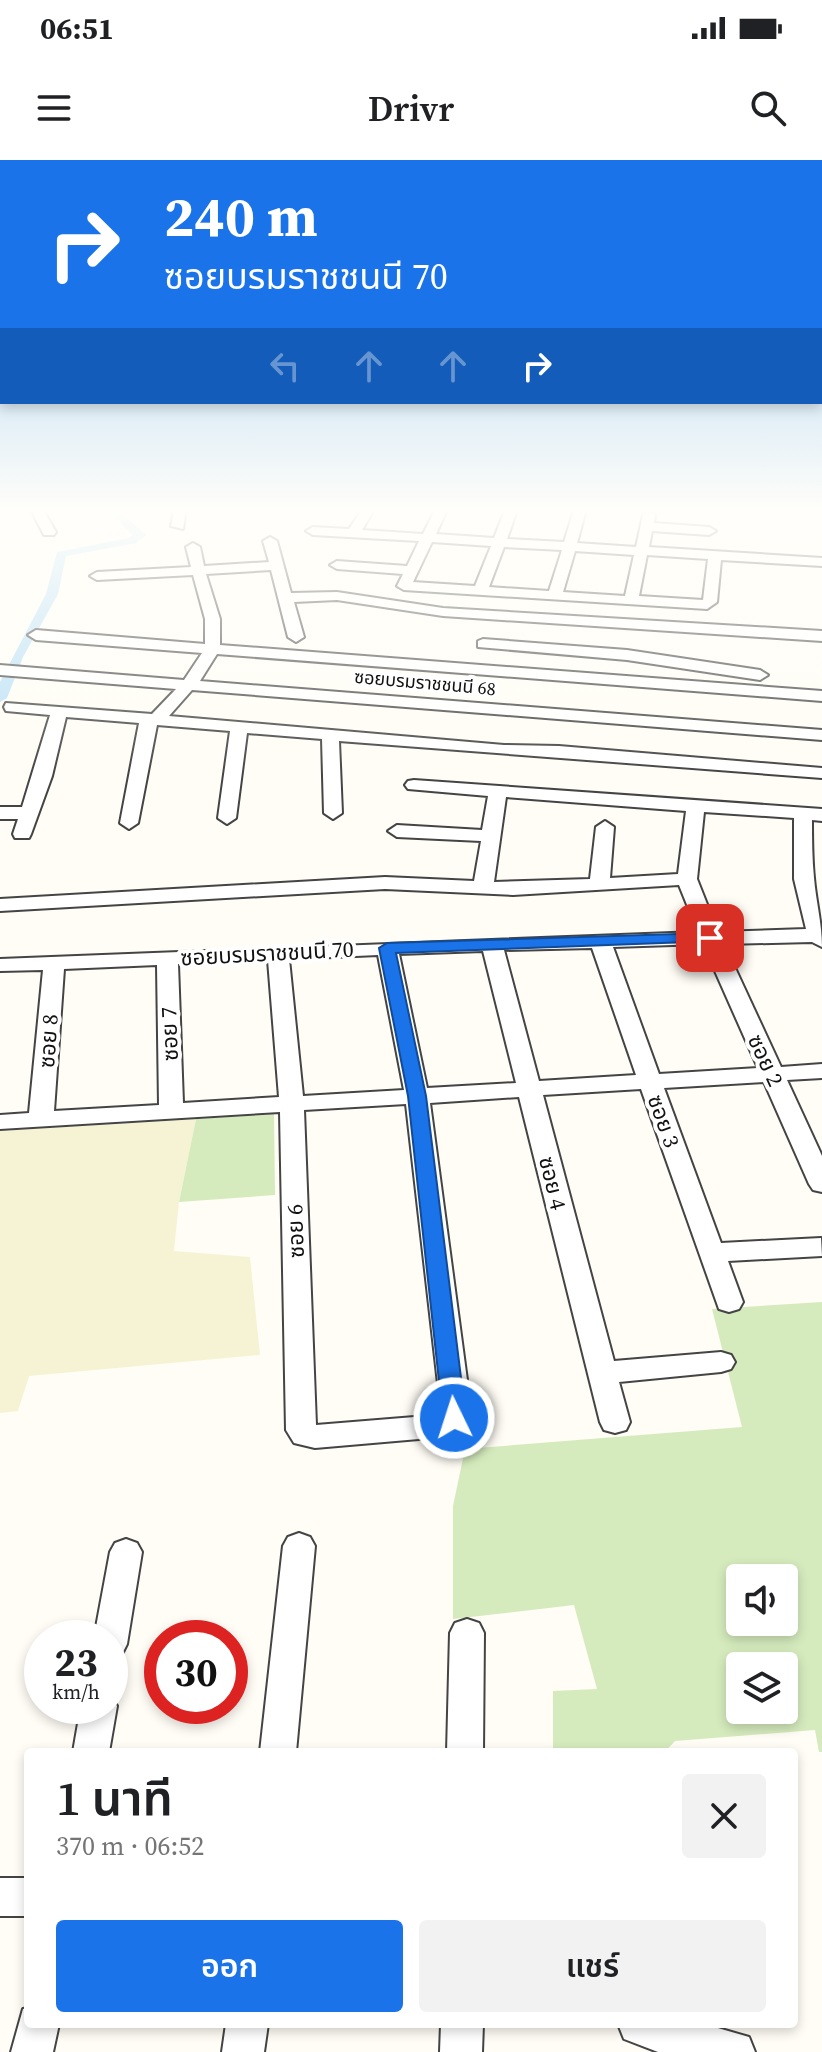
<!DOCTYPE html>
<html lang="th">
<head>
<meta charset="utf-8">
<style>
  :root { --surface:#fff; --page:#f2f2f2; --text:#202124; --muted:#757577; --accent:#1a73e8 }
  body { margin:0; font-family:"Source Serif 4","Noto Sans Thai",serif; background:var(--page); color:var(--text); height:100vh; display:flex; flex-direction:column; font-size:30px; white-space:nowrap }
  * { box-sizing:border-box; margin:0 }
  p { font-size:26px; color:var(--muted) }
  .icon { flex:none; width:44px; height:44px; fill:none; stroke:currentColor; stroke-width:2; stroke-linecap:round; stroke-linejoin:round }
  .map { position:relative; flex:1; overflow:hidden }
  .panel { position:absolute; left:24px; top:1588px; width:774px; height:280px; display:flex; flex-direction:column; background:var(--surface); border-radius:8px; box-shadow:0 4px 12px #0003 }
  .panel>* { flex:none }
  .top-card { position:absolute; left:0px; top:0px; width:822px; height:244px; box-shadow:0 4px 12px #0003; background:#1a73e8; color:#fff; overflow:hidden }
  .fabs { position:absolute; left:726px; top:1404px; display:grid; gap:16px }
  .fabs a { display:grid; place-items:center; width:72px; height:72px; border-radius:8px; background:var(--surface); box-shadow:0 4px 12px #0003; font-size:40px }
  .speed { position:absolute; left:24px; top:1460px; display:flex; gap:16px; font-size:40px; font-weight:700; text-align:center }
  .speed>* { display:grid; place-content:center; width:104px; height:104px; border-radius:50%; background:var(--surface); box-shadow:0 4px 12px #0003; line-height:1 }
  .speed small { font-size:20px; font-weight:400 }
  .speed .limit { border:12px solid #d22; background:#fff; color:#111 }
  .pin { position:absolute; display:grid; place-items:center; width:68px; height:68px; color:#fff; margin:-34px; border-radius:16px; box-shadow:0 4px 12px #0006 }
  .me { position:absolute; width:88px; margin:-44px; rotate:356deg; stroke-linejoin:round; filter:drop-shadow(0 0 6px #0008) }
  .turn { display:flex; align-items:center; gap:28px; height:168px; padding:0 32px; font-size:36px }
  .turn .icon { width:104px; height:104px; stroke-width:2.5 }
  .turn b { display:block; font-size:56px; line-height:68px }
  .lanes { display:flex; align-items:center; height:76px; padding:0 32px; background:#0003; justify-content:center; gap:40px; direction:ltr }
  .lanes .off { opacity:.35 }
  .round { display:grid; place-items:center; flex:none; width:84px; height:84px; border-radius:8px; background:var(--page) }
  .overview { display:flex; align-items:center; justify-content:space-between; height:136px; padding:0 32px }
  h1 { font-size:48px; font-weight:600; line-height:60px }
  .primary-button { display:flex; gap:16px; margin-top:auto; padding:16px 32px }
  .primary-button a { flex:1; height:92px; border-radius:8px; background:var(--accent); color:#fff; font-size:32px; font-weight:600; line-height:92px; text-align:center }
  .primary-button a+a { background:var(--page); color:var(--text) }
  .status { display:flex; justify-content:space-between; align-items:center; height:56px; padding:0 40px; background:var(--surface); direction:ltr }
  .status svg { height:22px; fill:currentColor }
  header { display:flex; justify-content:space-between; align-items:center; height:104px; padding:0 32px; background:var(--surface); font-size:36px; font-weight:600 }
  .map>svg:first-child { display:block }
</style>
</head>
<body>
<div class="status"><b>06:51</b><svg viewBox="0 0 49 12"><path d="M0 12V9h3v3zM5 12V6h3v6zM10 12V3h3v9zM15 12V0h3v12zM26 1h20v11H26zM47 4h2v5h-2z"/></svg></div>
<header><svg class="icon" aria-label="menu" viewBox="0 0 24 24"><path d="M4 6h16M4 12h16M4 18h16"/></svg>Drivr<svg class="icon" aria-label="search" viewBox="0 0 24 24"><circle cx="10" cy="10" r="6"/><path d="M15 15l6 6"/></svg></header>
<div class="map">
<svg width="822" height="1892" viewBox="0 0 822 1892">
  <rect width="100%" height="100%" fill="#fffdf5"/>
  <path fill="#f6f3d4" d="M 196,959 L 179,1042 L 174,1091 L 250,1097 L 260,1195 L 29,1216 L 18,1251 L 0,1253 L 0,971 Z"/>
  <path fill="#d5ebbd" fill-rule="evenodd" d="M 274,954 L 275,1035 L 179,1042 L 196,959 Z
    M 822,1142 L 822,1592 L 819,1592 L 815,1570 L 675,1581 L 665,1592 L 553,1592 L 553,1531 L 597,1529 L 574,1445 L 453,1459 L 453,1346 L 465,1289 L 742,1267 L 712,1149 ZM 740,1418 L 784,1418 L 784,1462 L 740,1462 ZM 740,1506 L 784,1506 L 784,1550 L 740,1550 Z"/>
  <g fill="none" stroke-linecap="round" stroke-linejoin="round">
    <path fill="#b9e0f7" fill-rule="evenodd" d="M 107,350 L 118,350 L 146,375 L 136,383 L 66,396 L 58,434 L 23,497 L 7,538 L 0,542 L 0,522 L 46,434 L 57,392 L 129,378 L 133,375 Z"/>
    <g stroke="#444" stroke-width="4">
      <path id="street" d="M 31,350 L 43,350 L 56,372 L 54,375 L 44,375 Z
        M 174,350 L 186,350 L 183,369 L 171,366 Z
        M 362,350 L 374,350 L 362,370 L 423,374 L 435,350 L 447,350 L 436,374 L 494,378 L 505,350 L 517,350 L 507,379 L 564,382 L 574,350 L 586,350 L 577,383 L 636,387 L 643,355 L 649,351 L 655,355 L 654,363 L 709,367 L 716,371 L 709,375 L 652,371 L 649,387 L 822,398 L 822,406 L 721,400 L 717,442 L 707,449 L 404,430 L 397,426 L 403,414 L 337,409 L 330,405 L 337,401 L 407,406 L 419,381 L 313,375 L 306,371 L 313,367 L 349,369 ZM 432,382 L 491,386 L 475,426 L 413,422 ZM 504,387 L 562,390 L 549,431 L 489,427 ZM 575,391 L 634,395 L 625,436 L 563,432 ZM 647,395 L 708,399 L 703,440 L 639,436 Z
        M 270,377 L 277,381 L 291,433 L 337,432 L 443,448 L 822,471 L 822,481 L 443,456 L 337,440 L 294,442 L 304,477 L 296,482 L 288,477 L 271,410 L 206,414 L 220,459 L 220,485 L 822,531 L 822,541 L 217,494 L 200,521 L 822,570 L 822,580 L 192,530 L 169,556 L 504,585 L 559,586 L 822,608 L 822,618 L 339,581 L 342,653 L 333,659 L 324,653 L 322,579 L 247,573 L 236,658 L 227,664 L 218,658 L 230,571 L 157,565 L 138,663 L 129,669 L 120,663 L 139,563 L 66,557 L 52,616 L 31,674 L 29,678 L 15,678 L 13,674 L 18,659 L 0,659 L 0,647 L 22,647 L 50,555 L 6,551 L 4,547 L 6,543 L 152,554 L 176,529 L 0,515 L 0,505 L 184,520 L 202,493 L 36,480 L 28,475 L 36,470 L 205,484 L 205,459 L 193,415 L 97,420 L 90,416 L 97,412 L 191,407 L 186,387 L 193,383 L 200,387 L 204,406 L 269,402 L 263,381 Z
        M 483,479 L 627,490 L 760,510 L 768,515 L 760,520 L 627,500 L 478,487 L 478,481 Z
        M 414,620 L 822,649 L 822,661 L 812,660 C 812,679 812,698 814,718 C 816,742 822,763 822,787 L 812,782 L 724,784 L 781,907 L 822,904 L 822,918 L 787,920 L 822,996 L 822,1032 L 813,1030 L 809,1024 L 764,922 L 664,928 L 721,1083 L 821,1078 L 822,1096 L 728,1101 L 743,1142 L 739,1149 L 729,1152 L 719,1149 L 641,929 L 543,935 L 614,1201 L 721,1192 L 731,1195 L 735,1202 L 731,1209 L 721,1212 L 619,1222 L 630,1262 L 626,1270 L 615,1273 L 604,1270 L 600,1262 L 519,937 L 430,943 L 471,1250 L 461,1271 L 442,1277 L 315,1288 L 294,1283 L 286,1270 L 280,952 L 0,969 L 0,955 L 29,953 L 43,810 L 0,811 L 0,799 L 698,772 L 679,725 L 513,735 L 385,729 L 0,751 L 0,739 L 385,717 L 474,721 L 481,681 L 397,677 L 388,671 L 397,665 L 482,670 L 488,636 L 408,629 L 405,625 L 408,621 ZM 506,637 L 686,651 L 678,714 L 610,718 L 614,667 L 605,661 L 596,667 L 590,719 L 494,722 ZM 704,652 L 794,658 L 794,719 L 806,769 L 718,772 L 697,719 ZM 703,784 L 758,908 L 659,914 L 613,787 ZM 592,788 L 636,915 L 539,921 L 504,790 ZM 483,791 L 516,923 L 427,928 L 399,794 ZM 378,795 L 404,930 L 303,936 L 289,799 ZM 268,800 L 279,937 L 183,943 L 178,804 ZM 157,805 L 159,945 L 54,951 L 64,809 ZM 406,944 L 441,1250 L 439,1255 L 316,1265 L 304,950 Z
        M 299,1373 L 310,1377 L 315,1386 L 296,1592 L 260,1592 L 283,1386 L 288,1377 Z
        M 126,1379 L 137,1383 L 142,1392 L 127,1484 L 122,1494 L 110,1499 L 110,1478 L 94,1478 L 110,1392 L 115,1383 Z
        M 467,1459 L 479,1463 L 484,1473 L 483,1592 L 447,1592 L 450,1473 L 455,1463 Z
        M 110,1534 L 117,1546 L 109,1592 L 73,1592 L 81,1546 L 110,1546 Z
        M 0,1718 L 28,1718 L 28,1756 L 0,1756 Z
        M 28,1848 L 28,1864 L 59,1864 L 53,1892 L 11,1892 L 23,1849 Z
        M 226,1864 L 268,1864 L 264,1892 L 222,1892 Z
        M 441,1864 L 483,1864 L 482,1892 L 440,1892 Z
        M 618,1864 L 704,1864 L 749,1877 L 755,1892 L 658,1892 L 624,1879 Z"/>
    </g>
    <use href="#street" fill="#fff" fill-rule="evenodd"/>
  </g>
  <linearGradient id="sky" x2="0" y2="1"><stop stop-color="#95c6ee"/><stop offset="0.57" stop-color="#fffefa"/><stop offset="1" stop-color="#fffefa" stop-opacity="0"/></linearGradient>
  <rect width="822" height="615" fill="url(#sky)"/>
  <path fill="#1a73e8" stroke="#114b97" stroke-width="2" d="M 710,773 L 715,774 L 715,781 L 396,793 L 426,936 L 466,1258 L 462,1264 L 454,1266 L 446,1264 L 443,1258 L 408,936 L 379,788 L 387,783 Z"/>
  <g text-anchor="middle" stroke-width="8" stroke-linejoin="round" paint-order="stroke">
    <g font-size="18" fill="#111" stroke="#fff">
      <text transform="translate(425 523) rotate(5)" y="6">ซอยบรมราชชนนี 68</text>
    </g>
    <g font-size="22" fill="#111" stroke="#fff">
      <text transform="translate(267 793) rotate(-3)" y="8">ซอยบรมราชชนนี 70</text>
      <text transform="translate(169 874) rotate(-92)" y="8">ซอย 7</text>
      <text transform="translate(48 881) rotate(-86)" y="8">ซอย 8</text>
      <text transform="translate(766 900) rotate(65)" y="8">ซอย 2</text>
      <text transform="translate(664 961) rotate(70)" y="8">ซอย 3</text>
      <text transform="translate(553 1023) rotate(76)" y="8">ซอย 4</text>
      <text transform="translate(295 1071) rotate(-92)" y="8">ซอย 6</text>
    </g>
  </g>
</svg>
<div class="fabs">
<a><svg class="icon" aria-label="sound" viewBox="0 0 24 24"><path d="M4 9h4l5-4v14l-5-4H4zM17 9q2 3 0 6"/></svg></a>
<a><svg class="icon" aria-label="layers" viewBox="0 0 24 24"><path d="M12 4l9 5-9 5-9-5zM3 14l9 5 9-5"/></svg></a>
</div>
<div class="speed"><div>23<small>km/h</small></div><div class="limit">30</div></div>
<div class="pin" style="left:710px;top:778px;background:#d93025"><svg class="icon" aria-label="arrive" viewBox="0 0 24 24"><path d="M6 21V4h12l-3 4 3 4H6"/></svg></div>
<svg class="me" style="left:454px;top:1258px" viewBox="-20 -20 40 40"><circle r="17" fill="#1a73e8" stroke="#fff" stroke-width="3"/><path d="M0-11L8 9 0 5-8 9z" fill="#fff"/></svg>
<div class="top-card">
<div class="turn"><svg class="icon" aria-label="right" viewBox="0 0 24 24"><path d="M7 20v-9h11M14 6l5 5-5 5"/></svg><div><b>240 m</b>ซอยบรมราชชนนี 70</div></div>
<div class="lanes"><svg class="icon off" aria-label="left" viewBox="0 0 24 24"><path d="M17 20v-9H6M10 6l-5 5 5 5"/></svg><svg class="icon off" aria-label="ahead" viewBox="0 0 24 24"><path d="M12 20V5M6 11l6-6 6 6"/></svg><svg class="icon off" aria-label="ahead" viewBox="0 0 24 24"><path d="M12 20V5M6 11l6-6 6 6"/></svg><svg class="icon" aria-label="right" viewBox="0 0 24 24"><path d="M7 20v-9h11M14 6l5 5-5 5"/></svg></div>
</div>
<section class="panel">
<div class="overview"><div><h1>1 นาที</h1><p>370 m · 06:52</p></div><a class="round"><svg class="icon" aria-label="close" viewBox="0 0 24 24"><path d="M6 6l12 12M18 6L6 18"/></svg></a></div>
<div class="primary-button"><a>ออก</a><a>แชร์</a></div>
</section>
</div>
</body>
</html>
